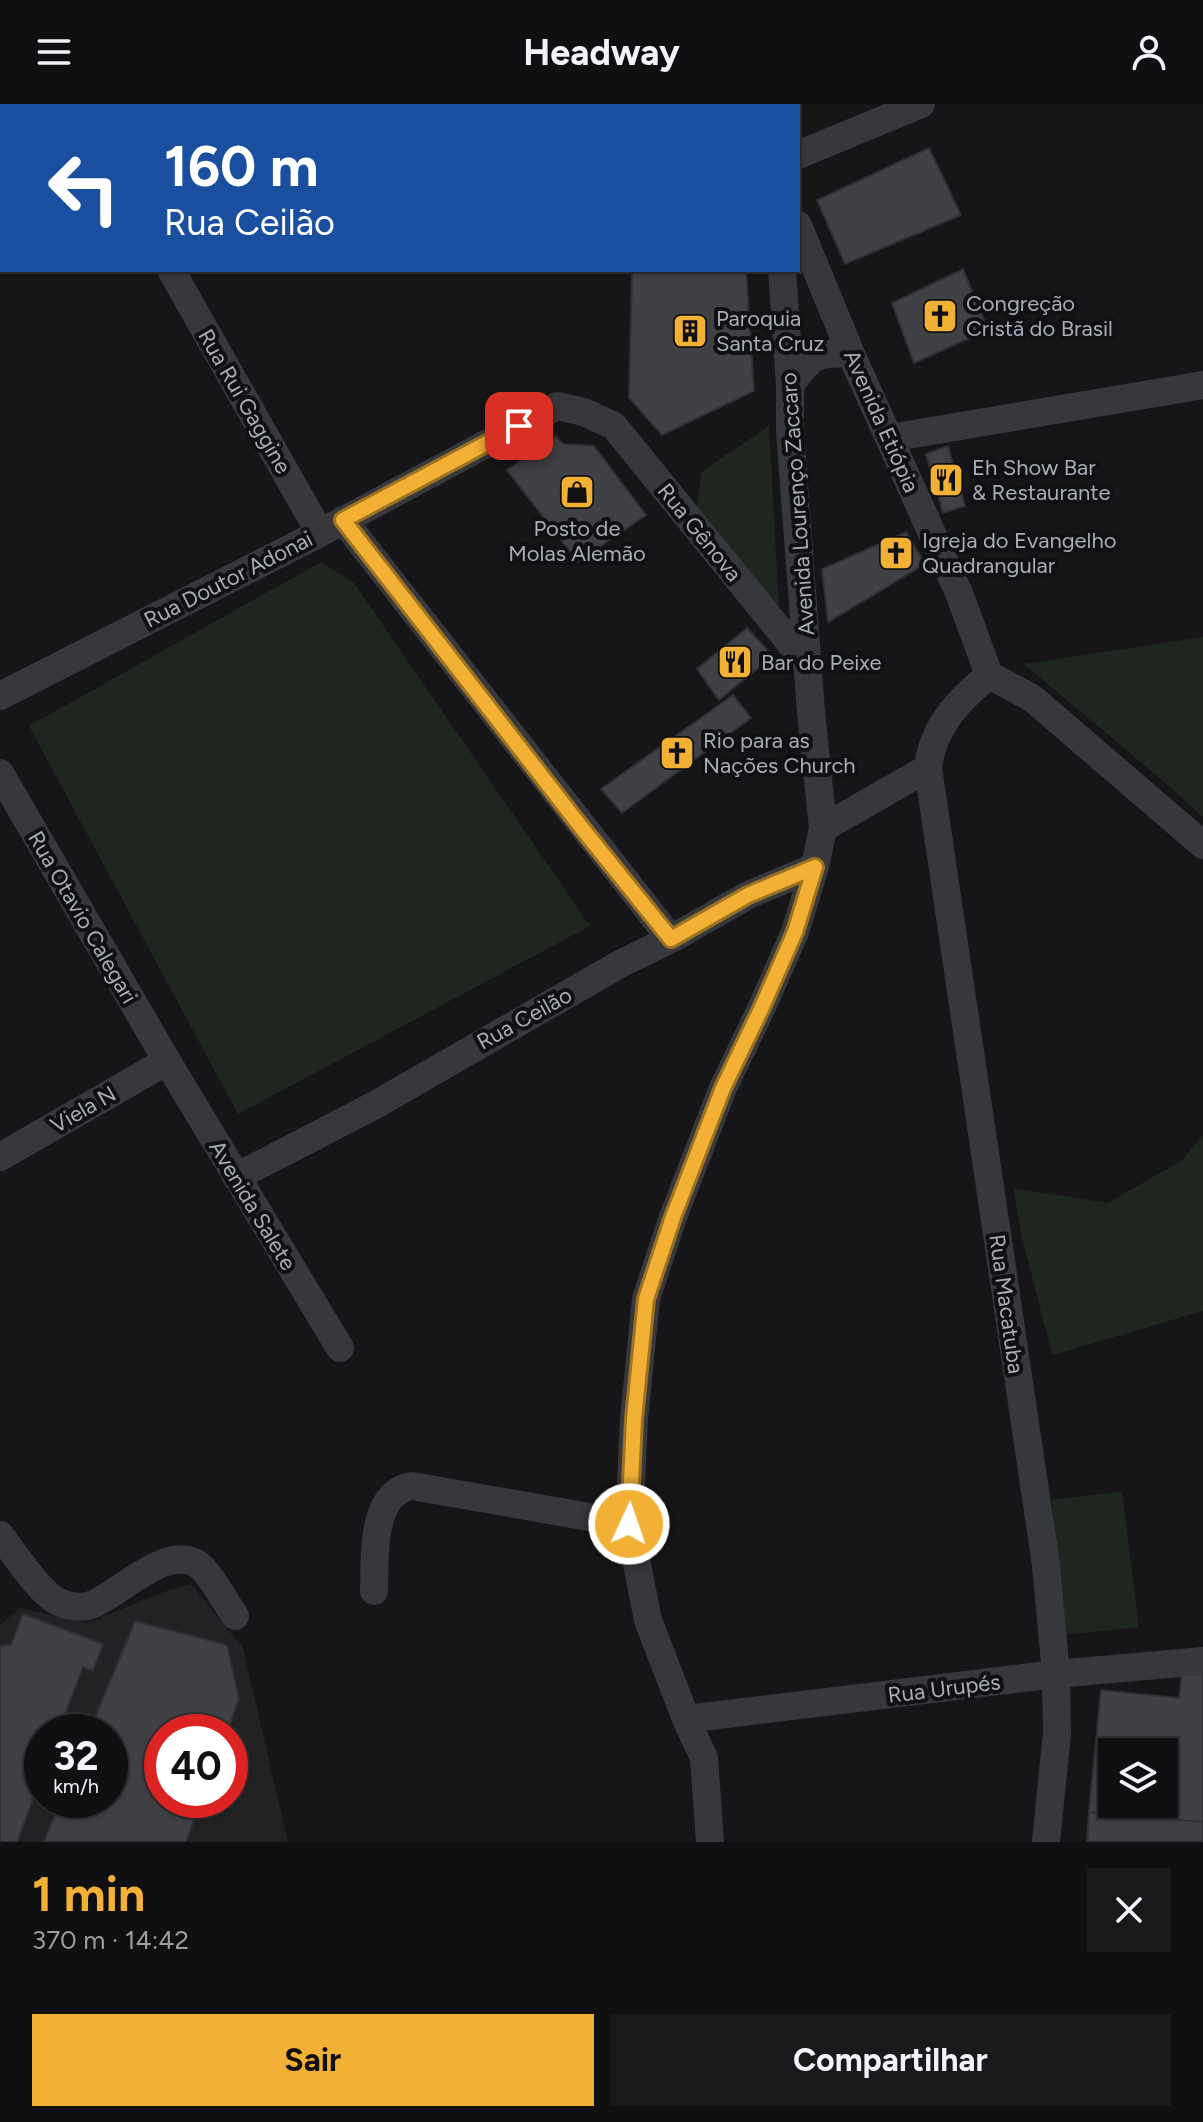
<!DOCTYPE html>
<html lang="pt">
<head>
<meta charset="utf-8">
<style>
  :root { --surface:#101012; --page:#19191b; --text:#f1f3f6; --muted:#9c9d9f; --line:#303032; --accent:#f2b134 }
  body { margin:0; font-family:Figtree,sans-serif; background:var(--page); color:var(--text); height:100vh; display:flex; flex-direction:column; font-size:30px; white-space:nowrap }
  * { box-sizing:border-box; margin:0 }
  p { font-size:26px; color:var(--muted) }
  .icon { flex:none; width:44px; height:44px; fill:none; stroke:currentColor; stroke-width:2; stroke-linecap:round; stroke-linejoin:round }
  .map { position:relative; height:1738px; overflow:hidden }
  .side { display:flex; flex-direction:column; background:var(--surface); flex:1 }
  .side>* { flex:none }
  .guide { position:absolute; left:0px; top:0px; width:800px; height:168px; box-shadow:0 2px 6px #0004,0 0 0 2px var(--line); background:#1a4fa0; color:#fff; overflow:hidden }
  .buttons { position:absolute; left:1098px; top:1634px; display:grid; gap:16px }
  .buttons a { display:grid; place-items:center; width:80px; height:80px; border-radius:0px; background:var(--surface); box-shadow:0 2px 6px #0004,0 0 0 2px var(--line); font-size:40px }
  .speed { position:absolute; left:24px; top:1610px; display:flex; gap:16px; font-size:40px; font-weight:700; text-align:center }
  .speed>* { display:grid; place-content:center; width:104px; height:104px; border-radius:50%; background:var(--surface); box-shadow:0 2px 6px #0004,0 0 0 2px var(--line); line-height:1 }
  .speed small { font-size:20px; font-weight:400 }
  .speed .limit { border:12px solid #d22; background:#fff; color:#111 }
  .pin { position:absolute; display:grid; place-items:center; width:68px; height:68px; color:#fff; margin:-34px; border-radius:16px; box-shadow:0 4px 12px #0006 }
  .me { position:absolute; width:88px; margin:-44px; rotate:3deg; stroke-linejoin:round; filter:drop-shadow(0 0 6px #0008) }
  .turn { display:flex; align-items:center; gap:28px; height:168px; padding:0 32px; font-size:36px }
  .turn .icon { width:104px; height:104px; stroke-width:2.5 }
  .turn b { display:block; font-size:56px; line-height:68px }
  .round { display:grid; place-items:center; flex:none; width:84px; height:84px; border-radius:0px; background:var(--page) }
  .overview { display:flex; align-items:center; justify-content:space-between; height:136px; padding:0 32px }
  h1 { font-size:48px; font-weight:700; line-height:60px; color:var(--accent) }
  .cta { display:flex; gap:16px; margin-top:auto; padding:16px 32px }
  .cta a { flex:1; height:92px; border-radius:0px; background:var(--accent); color:#111; font-size:32px; font-weight:700; line-height:92px; text-align:center }
  .cta a+a { background:var(--page); color:var(--text) }
  header { display:flex; justify-content:space-between; align-items:center; height:104px; padding:0 32px; background:var(--surface); font-size:36px; font-weight:700 }
  .map>svg:first-child { display:block }
</style>
</head>
<body>
<header><svg class="icon" aria-label="menu" viewBox="0 0 24 24"><path d="M4 6h16M4 12h16M4 18h16"/></svg>Headway<svg class="icon" aria-label="person" viewBox="0 0 24 24"><circle cx="12" cy="8" r="4"/><path d="M4 21q1-7 8-7t8 7"/></svg></header>
<div class="map">
<svg width="1203" height="1738" viewBox="0 0 1203 1738">
  <rect width="100%" height="100%" fill="#161618"/>
  <path fill="#222225" fill-rule="evenodd" d="M 191,1480 L 243,1544 L 288,1738 L 0,1738 L 0,1521 L 20,1504 L 87,1519 L 169,1486 ZM 42,1628 L 110,1628 L 110,1696 L 42,1696 ZM 162,1628 L 230,1628 L 230,1696 L 162,1696 Z"/>
  <path fill="#1e261f" d="M 769,321 L 779,504 L 697,403 L 701,369 C 722,351 748,339 769,321 Z
    M 321,458 L 354,479 L 590,822 L 238,1010 L 29,622 Z
    M 1203,533 L 1203,713 L 1169,682 L 1024,560 Z
    M 1203,1031 L 1203,1207 L 1052,1251 L 1022,1133 L 1013,1084 L 1108,1099 L 1182,1056 Z
    M 1122,1387 L 1139,1523 L 1063,1531 L 1052,1396 Z"/>
  <path fill="#404145" stroke="#303034" stroke-width="2" fill-rule="evenodd" d="M 929,44 L 961,111 L 845,160 L 817,96 Z
    M 963,165 L 988,226 L 914,259 L 892,199 Z
    M 632,166 L 746,166 L 754,287 L 662,331 L 629,294 Z
    M 556,332 L 563,340 L 594,342 L 646,411 L 578,458 L 507,366 Z
    M 948,342 L 965,402 L 943,409 L 926,350 Z
    M 906,428 L 925,460 L 828,518 L 822,465 Z
    M 747,524 L 773,552 L 719,596 L 697,565 Z
    M 733,591 L 751,614 L 622,709 L 601,685 Z
    M 23,1510 L 103,1540 L 93,1567 L 83,1563 L 58,1628 L 42,1628 L 42,1671 L 17,1738 L 4,1738 L 0,1737 L 0,1542 L 11,1541 Z
    M 135,1517 L 227,1541 L 239,1595 L 227,1628 L 162,1628 L 162,1696 L 201,1696 L 186,1738 L 44,1738 L 61,1696 L 110,1696 L 110,1628 L 89,1628 Z
    M 1203,1565 L 1203,1718 L 1089,1708 L 1101,1586 L 1179,1594 L 1182,1568 ZM 1112,1648 L 1164,1648 L 1164,1700 L 1112,1700 Z
    M 1089,1708 L 1203,1718 L 1203,1738 L 1087,1738 Z"/>
  <g fill="none" stroke-linecap="round" stroke-linejoin="round">
    <path stroke="#37383d" stroke-width="28" d="M 75,0 L 76,2
      M 767,0 L 767,2
      M 237,2 L 240,0
      M 798,51 L 921,0
      M 798,121 L 851,250 L 959,489 L 989,571 L 1032,594 L 1203,741
      M 0,147 L 2,145
      M 171,166 L 320,429
      M 790,281 C 811,253 816,247 851,250
      M 890,334 L 1203,281
      M 343,416 L 671,835
      M 989,571 C 958,597 933,622 928,664 L 1046,1461 L 1056,1570 L 1057,1629 L 1046,1738
      M 0,592 L 320,429 L 557,302 L 584,308 L 614,322 L 808,561
      M 0,669 L 167,957 L 340,1244
      M 823,724 L 928,664
      M 0,1053 L 167,957
      M 236,1073 L 375,1001 L 620,860 L 671,835 L 748,791 L 815,763
      M 0,1431 C 14,1449 37,1485 55,1496 C 65,1502 81,1505 91,1501 C 120,1490 169,1437 200,1462 C 211,1471 226,1499 235,1512
      M 374,1487 C 375,1459 371,1402 400,1386 C 403,1384 408,1383 412,1382 L 629,1420
      M 686,1615 L 1056,1570 L 1203,1557
      M 710,1738 L 704,1654 L 686,1615 L 648,1516 L 629,1420 L 634,1315 L 646,1195 L 673,1113 L 723,984 L 762,903 L 795,828 L 815,763 L 823,724 L 811,608 L 790,327 L 790,281 L 782,166"/>
  </g>
  <g fill="none" stroke-linecap="round" stroke-linejoin="round">
    <g stroke="#9d7322" stroke-width="20">
      <path id="route" d="M 519,322 L 343,416 L 581,723 L 671,835 L 748,791 L 815,763 L 795,828 L 762,903 L 723,984 L 673,1113 L 646,1195 L 634,1315 L 629,1420"/>
    </g>
    <use href="#route" stroke="#f2b134" stroke-width="14"/>
  </g>
  <defs>
    <g id="church-square" transform="scale(1.8)"><rect x="-9" y="-9" width="18" height="18" rx="4" fill="#f2b134" stroke="#111113"/><path d="M-1.2-6h2.4v3.5h3.3v2.4h-3.3V6h-2.4V-.1h-3.3v-2.4h3.3Z" fill="#111"/></g>
    <g id="building-square" transform="scale(1.8)"><rect x="-9" y="-9" width="18" height="18" rx="4" fill="#f2b134" stroke="#111113"/><path d="M-4-6H4V6H1V3H-1V6H-4ZM-2.5-4.3h1.7v1.8h-1.7ZM.8-4.3h1.7v1.8H.8ZM-2.5-1h1.7V.8h-1.7ZM.8-1h1.7V.8H.8Z" fill="#111"/></g>
    <g id="restaurant-square" transform="scale(1.8)"><rect x="-9" y="-9" width="18" height="18" rx="4" fill="#f2b134" stroke="#111113"/><path d="M-5-6h1v4h1v-4h1v4h1v-4h1v5L-1.5 .5V6h-2V.5L-5-1ZM5-6V6H3V1.5H1.5Q1.5-4 5-6Z" fill="#111"/></g>
    <g id="shop-square" transform="scale(1.8)"><rect x="-9" y="-9" width="18" height="18" rx="4" fill="#f2b134" stroke="#111113"/><path d="M-5-2.5h2.3a2.7 3.5 0 0 1 5.4 0H5L5.5 6h-11ZM-1.5-2.5h3a1.5 2.3 0 0 0-3 0Z" fill="#111"/></g>
  </defs>
  <g fill-rule="evenodd">
    <use href="#church-square" x="940" y="212"/>
    <use href="#building-square" x="690" y="227"/>
    <use href="#restaurant-square" x="946" y="376"/>
    <use href="#shop-square" x="577" y="388"/>
    <use href="#church-square" x="896" y="449"/>
    <use href="#restaurant-square" x="735" y="558"/>
    <use href="#church-square" x="677" y="649"/>
  </g>
  <g text-anchor="middle" stroke-width="8" stroke-linejoin="round" paint-order="stroke">
    <g font-size="22" fill="#a8adb8" stroke="#111113" text-anchor="start">
      <text x="966" y="207">Congreção<tspan x="966" dy="25">Cristã do Brasil</tspan></text>
      <text x="716" y="222">Paroquia<tspan x="716" dy="25">Santa Cruz</tspan></text>
      <text x="972" y="371">Eh Show Bar<tspan x="972" dy="25">&amp; Restaurante</tspan></text>
      <text x="577" y="432" text-anchor="middle">Posto de<tspan x="577" dy="25">Molas Alemão</tspan></text>
      <text x="922" y="444">Igreja do Evangelho<tspan x="922" dy="25">Quadrangular</tspan></text>
      <text x="761" y="566">Bar do Peixe</text>
      <text x="703" y="644">Rio para as<tspan x="703" dy="25">Nações Church</tspan></text>
    </g>
    <g font-size="22" fill="#a8adb8" stroke="#111113">
      <text transform="translate(245 297) rotate(60)" y="8">Rua Rui Gaggine</text>
      <text transform="translate(882 317) rotate(66)" y="8">Avenida Etiópia</text>
      <text transform="translate(797 400) rotate(-94)" y="8">Avenida Lourenço Zaccaro</text>
      <text transform="translate(700 428) rotate(51)" y="8">Rua Gênova</text>
      <text transform="translate(228 475) rotate(-27)" y="8">Rua Doutor Adonai</text>
      <text transform="translate(83 813) rotate(60)" y="8">Rua Otavio Calegari</text>
      <text transform="translate(524 914) rotate(-29)" y="8">Rua Ceilão</text>
      <text transform="translate(83 1005) rotate(-30)" y="8">Viela N</text>
      <text transform="translate(253 1101) rotate(59)" y="8">Avenida Salete</text>
      <text transform="translate(1007 1200) rotate(82)" y="8">Rua Macatuba</text>
      <text transform="translate(944 1584) rotate(-7)" y="8">Rua Urupés</text>
    </g>
  </g>
</svg>
<div class="buttons">
<a><svg class="icon" aria-label="layers" viewBox="0 0 24 24"><path d="M12 4l9 5-9 5-9-5zM3 14l9 5 9-5"/></svg></a>
</div>
<div class="speed"><div>32<small>km/h</small></div><div class="limit">40</div></div>
<div class="pin" style="left:519px;top:322px;background:#d93025"><svg class="icon" aria-label="arrive" viewBox="0 0 24 24"><path d="M6 21V4h12l-3 4 3 4H6"/></svg></div>
<svg class="me" style="left:629px;top:1420px" viewBox="-20 -20 40 40"><circle r="17" fill="#f2b134" stroke="#fff" stroke-width="3"/><path d="M0-11L8 9 0 5-8 9z" fill="#fff"/></svg>
<div class="guide">
<div class="turn"><svg class="icon" aria-label="left" viewBox="0 0 24 24"><path d="M17 20v-9H6M10 6l-5 5 5 5"/></svg><div><b>160 m</b>Rua Ceilão</div></div>
</div>
</div>
<section class="side">
<div class="overview"><div><h1>1 min</h1><p>370 m · 14:42</p></div><a class="round"><svg class="icon" aria-label="close" viewBox="0 0 24 24"><path d="M6 6l12 12M18 6L6 18"/></svg></a></div>
<div class="cta"><a>Sair</a><a>Compartilhar</a></div>
</section>
</body>
</html>
